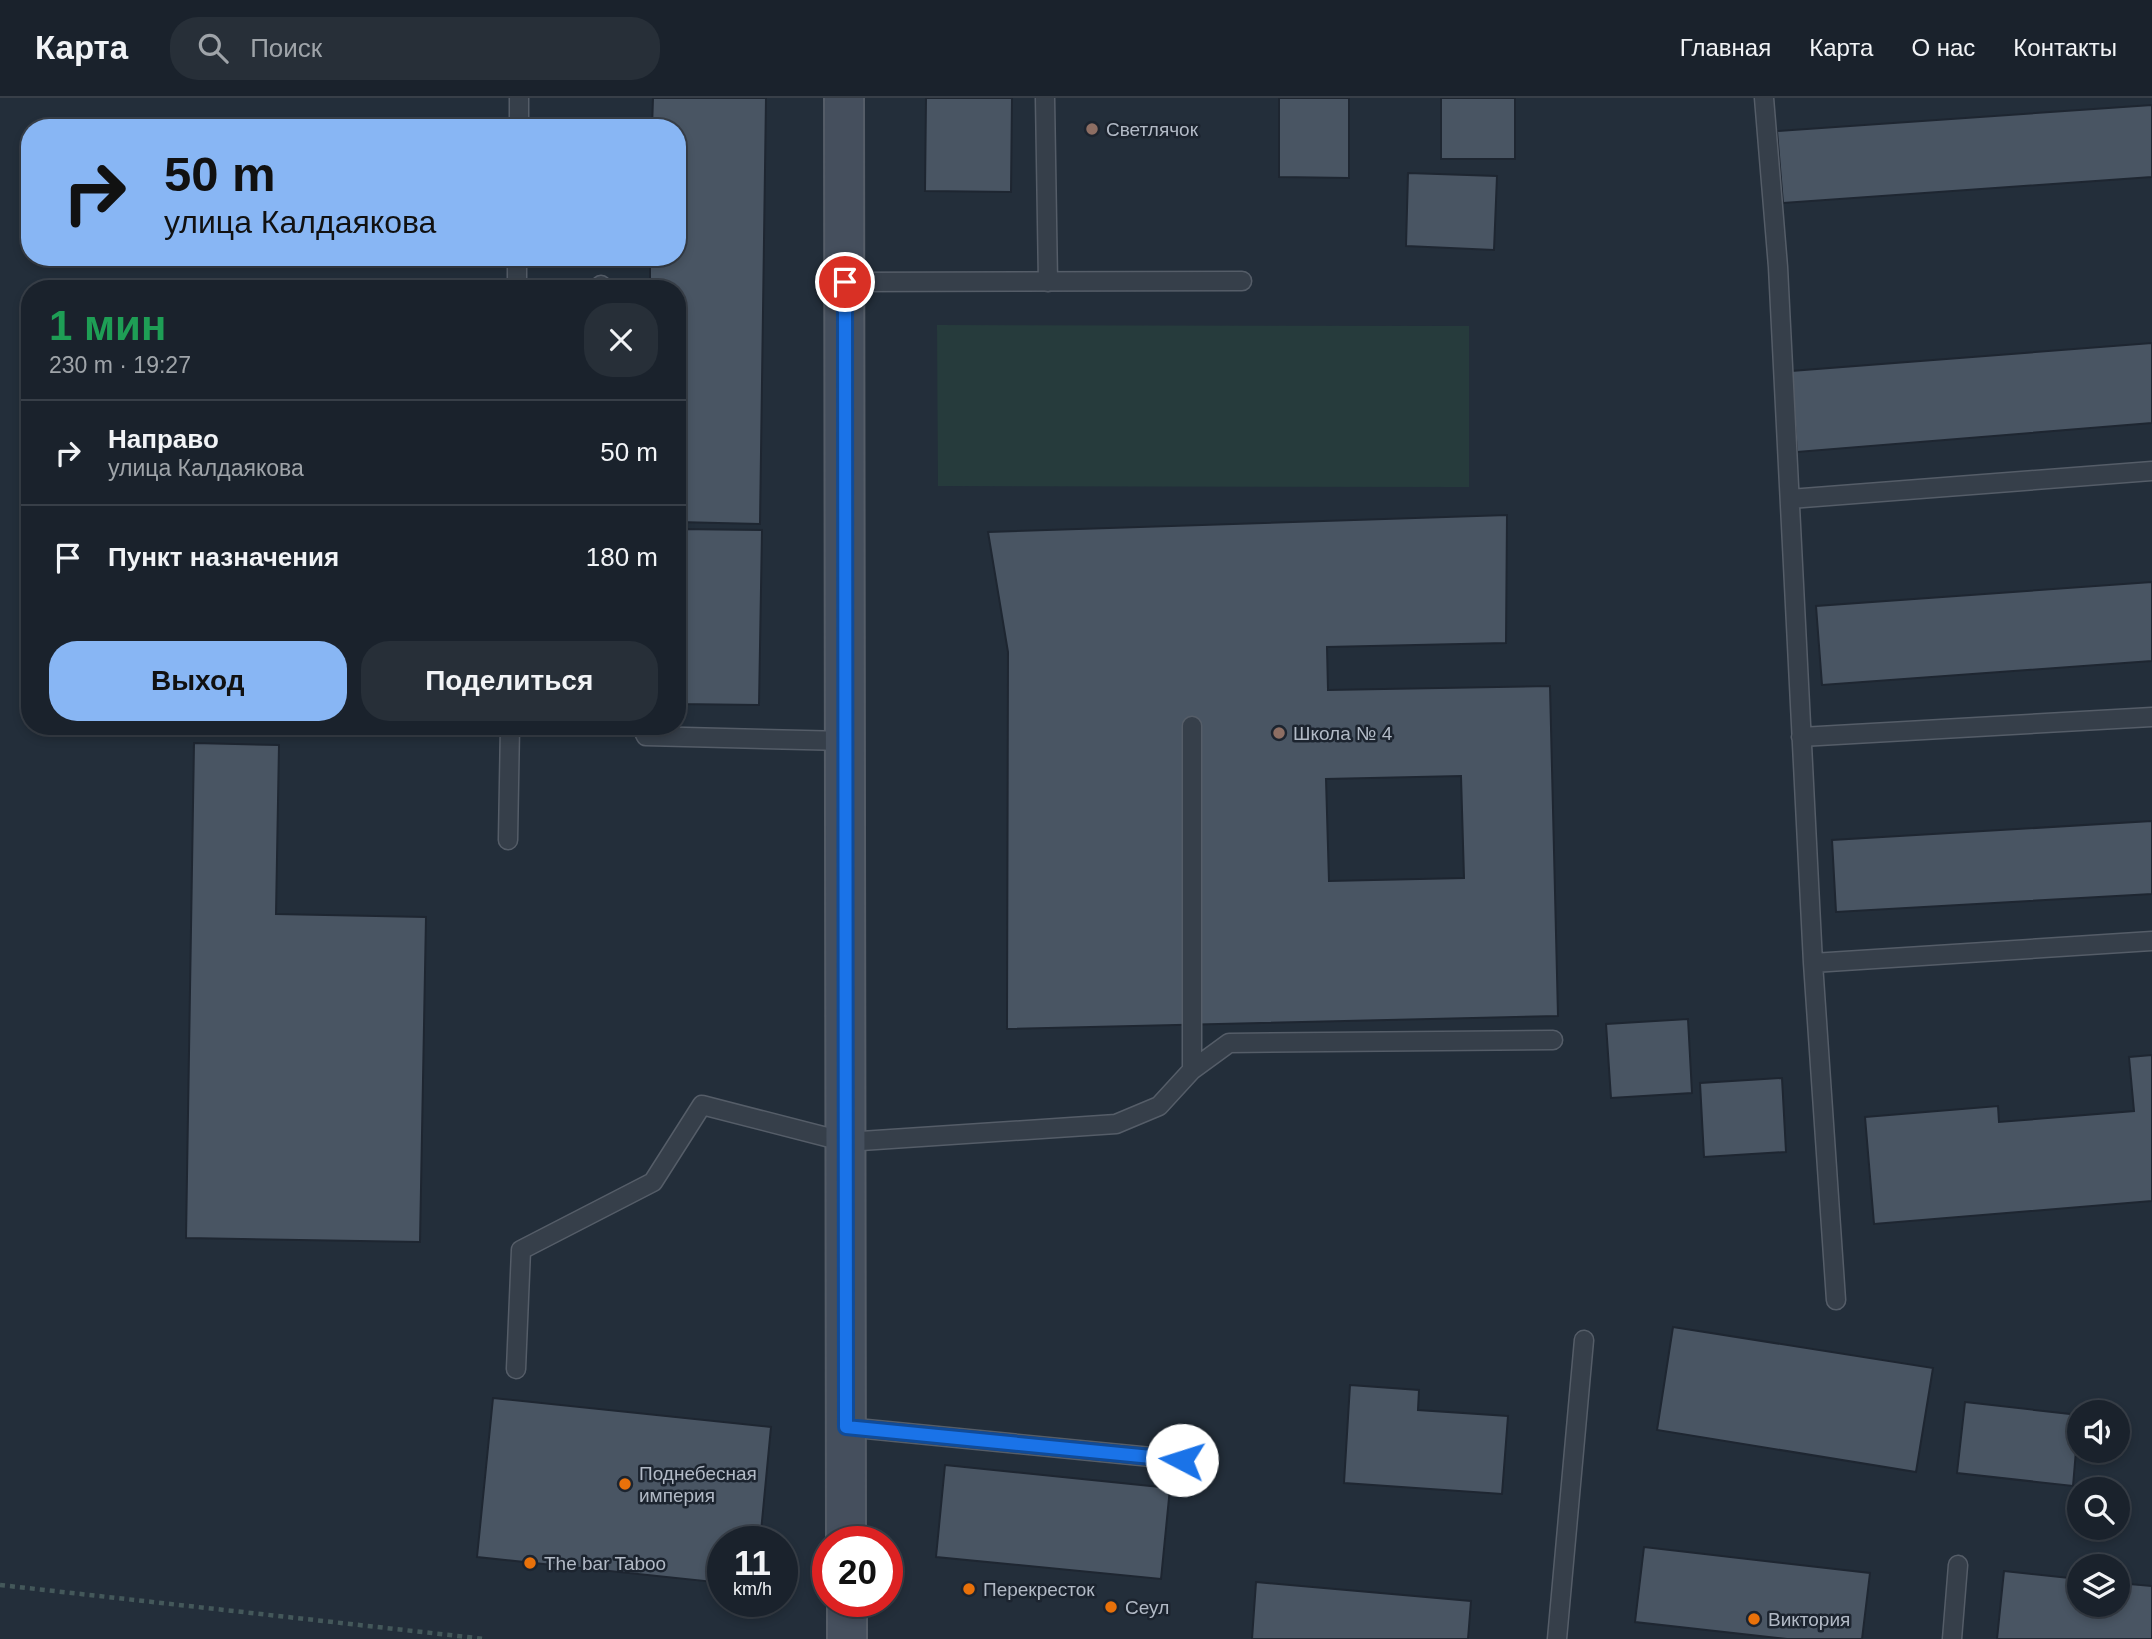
<!DOCTYPE html>
<html lang="ru">
<head>
<meta charset="utf-8">
<style>
  :root { --surface:#1a222c; --page:#272f38; --text:#f1f3f6; --muted:#9fa4a9; --line:#383f48; --accent:#88b6f4 }
  body { margin:0; font-family:Arial,sans-serif; background:var(--page); color:var(--text); height:100vh; display:flex; flex-direction:column; font-size:26px; white-space:nowrap }
  * { box-sizing:border-box; margin:0 }
  p { font-size:23px; color:var(--muted) }
  .icon { flex:none; width:38px; height:38px; fill:none; stroke:currentColor; stroke-width:2; stroke-linecap:round; stroke-linejoin:round }
  .map { position:relative; flex:1; overflow:hidden }
  .panel { position:absolute; left:21px; top:182px; width:665px; height:455px; display:flex; flex-direction:column; background:var(--surface); border-radius:28px; box-shadow:0 4px 10px #0003,0 0 0 2px var(--line) }
  .panel>* { flex:none }
  .top-card { position:absolute; left:21px; top:21px; width:665px; height:147px; border-radius:28px; box-shadow:0 4px 10px #0003,0 0 0 2px var(--line); background:#88b6f4; color:#111; overflow:hidden }
  .controls { position:absolute; left:2067px; top:1302px; display:grid; gap:14px }
  .controls a { display:grid; place-items:center; width:63px; height:63px; border-radius:50%; background:var(--surface); box-shadow:0 4px 10px #0003,0 0 0 2px var(--line); font-size:35px }
  .speed { position:absolute; left:707px; top:1428px; display:flex; gap:14px; font-size:35px; font-weight:700; text-align:center }
  .speed>* { display:grid; place-content:center; width:91px; height:91px; border-radius:50%; background:var(--surface); box-shadow:0 4px 10px #0003,0 0 0 2px var(--line); line-height:1 }
  .speed small { font-size:18px; font-weight:400 }
  .speed .limit { border:10px solid #d22; background:#fff; color:#111 }
  .pin { position:absolute; display:grid; place-items:center; width:60px; height:60px; color:#fff; margin:-30px; border:4px solid #fff; border-radius:50%; box-shadow:0 2px 7px #0007 }
  .me { position:absolute; width:77px; margin:-38px; rotate:275deg; stroke-linejoin:round; filter:drop-shadow(0 0 5px #0008) }
  .turn { display:flex; align-items:center; gap:24px; height:147px; padding:0 28px; font-size:32px }
  .turn .icon { width:91px; height:91px; stroke-width:2.5 }
  .turn b { display:block; font-size:49px; line-height:60px }
  .round { display:grid; place-items:center; flex:none; width:74px; height:74px; border-radius:28px; background:var(--page) }
  .head { display:flex; align-items:center; justify-content:space-between; height:119px; padding:0 28px }
  h1 { font-size:42px; font-weight:600; line-height:52px; color:#1e9e55 }
  .cta { display:flex; gap:14px; margin-top:auto; padding:14px 28px }
  .cta a { flex:1; height:80px; border-radius:28px; background:var(--accent); color:#111; font-size:28px; font-weight:600; line-height:80px; text-align:center }
  .cta a+a { background:var(--page); color:var(--text) }
  ul { padding:0; list-style:none }
  li { display:flex; align-items:center; gap:21px; height:105px; padding:0 28px; border-top:2px solid var(--line) }
  li div { flex:1 }
  li b { display:block; font-size:26px }
  li em { font-style:normal }
  header { display:flex; align-items:center; gap:42px; box-sizing:border-box; height:98px; padding:0 35px; background:var(--surface); border-bottom:2px solid var(--line) }
  header strong { font-size:33px }
  nav { display:flex; gap:38px; margin-inline-start:auto; font-size:24px }
  .search { width:490px; height:63px; background:var(--page); display:flex; align-items:center; gap:18px; box-sizing:border-box; padding:0 24px; border-radius:28px; color:var(--muted); font-size:26px }
  .map>svg:first-child { display:block }
</style>
</head>
<body>
<header>
<strong>Карта</strong>
<div class="search"><svg class="icon" aria-label="search" viewBox="0 0 24 24"><circle cx="10" cy="10" r="6"/><path d="M15 15l6 6"/></svg>Поиск</div>
<nav><a>Главная</a><a>Карта</a><a>О нас</a><a>Контакты</a></nav>
</header>
<div class="map">
<svg width="2152" height="1541" viewBox="0 0 2152 1541">
  <rect width="100%" height="100%" fill="#232e3a"/>
  <path fill="#263b3c" d="M 937,227 L 1469,228 L 1469,389 L 938,388 Z"/>
  <path fill="#495563" stroke="#1e2631" stroke-width="2" fill-rule="evenodd" d="M 653,0 L 766,0 L 760,426 L 677,424 L 677,191 L 650,191 L 650,159 L 677,159 L 677,30 L 652,30 Z
    M 926,0 L 1012,0 L 1011,94 L 925,93 Z
    M 1279,0 L 1349,0 L 1349,80 L 1279,79 Z
    M 1441,0 L 1515,0 L 1515,61 L 1441,61 Z
    M 2152,7 L 2152,79 L 1783,105 L 1777,33 Z
    M 1408,75 L 1497,78 L 1494,152 L 1406,148 Z
    M 2152,245 L 2152,325 L 1797,354 L 1791,273 Z
    M 1507,417 L 1506,545 L 1327,549 L 1328,592 L 1550,588 L 1558,918 L 1007,931 L 1008,554 L 988,434 ZM 1461,678 L 1464,780 L 1329,783 L 1326,681 Z
    M 677,431 L 762,432 L 759,607 L 677,606 Z
    M 2152,484 L 2152,563 L 1822,587 L 1816,508 Z
    M 194,645 L 279,647 L 276,816 L 426,819 L 420,1144 L 186,1140 Z
    M 2152,723 L 2152,796 L 1836,814 L 1832,742 Z
    M 1688,921 L 1692,995 L 1611,1000 L 1606,926 Z
    M 2152,957 L 2152,1103 L 1874,1126 L 1865,1019 L 1998,1008 L 1999,1024 L 2134,1013 L 2129,959 Z
    M 1782,980 L 1786,1054 L 1704,1059 L 1700,985 Z
    M 1673,1229 L 1933,1270 L 1916,1374 L 1657,1332 Z
    M 1350,1287 L 1419,1292 L 1418,1312 L 1508,1318 L 1502,1396 L 1344,1385 Z
    M 493,1300 L 771,1329 L 760,1444 L 723,1444 L 723,1485 L 477,1459 Z
    M 1965,1304 L 2079,1317 L 2073,1388 L 1957,1375 Z
    M 945,1367 L 1170,1390 L 1161,1481 L 936,1459 Z
    M 1644,1449 L 1870,1475 L 1862,1541 L 1787,1541 L 1635,1524 Z
    M 2004,1473 L 2079,1481 L 2079,1507 L 2118,1507 L 2118,1485 L 2152,1488 L 2152,1541 L 1997,1541 Z
    M 1256,1484 L 1471,1503 L 1468,1541 L 1252,1541 Z"/>
  <g fill="none" stroke-linecap="round" stroke-linejoin="round">
    <g stroke="#555d68" stroke-width="21">
      <path id="lane" d="M 1045,0 L 1048,184
        M 1764,0 L 1778,169 L 1813,865 L 2152,843
        M 519,30 L 519,0
        M 845,184 L 1242,183
        M 601,187 L 601,191
        M 517,191 L 517,159
        M 1790,401 L 2152,373
        M 641,628 L 646,638 L 846,643
        M 1192,628 L 1192,972
        M 1801,639 L 2152,619
        M 508,742 L 510,628
        M 1813,865 L 1836,1202
        M 516,1271 L 521,1152 L 653,1084 L 702,1007 L 846,1044 L 1116,1026 L 1159,1008 L 1192,972 L 1229,945 L 1553,942
        M 846,1329 L 1182,1362
        M 1557,1541 L 1584,1242
        M 1952,1541 L 1958,1467"/>
    </g>
    <g stroke="#555d68" stroke-width="42">
      <path id="secondary" d="M 844,0 L 846,1444
        M 847,1503 L 847,1541"/>
    </g>
    <path stroke="#44585a" stroke-width="4.5" stroke-dasharray="5 5" stroke-linecap="butt" d="M 0,1487 L 485,1541"/>
    <use href="#lane" stroke="#363f4a" stroke-width="18"/>
    <use href="#secondary" stroke="#454f5d" stroke-width="38"/>
  </g>
  <g fill="none" stroke-linecap="round" stroke-linejoin="round">
    <g stroke="#114b97" stroke-width="18">
      <path id="route" d="M 845,184 L 846,1329 L 1182,1362"/>
    </g>
    <use href="#route" stroke="#1a73e8" stroke-width="12"/>
  </g>
  <g fill="#8d6e63" stroke="#1c242f" stroke-width="2.5">
    <circle cx="1092" cy="31" r="7"/>
    <circle cx="1279" cy="635" r="7"/>
  </g>
  <g fill="#e8710a" stroke="#1c242f" stroke-width="2.5">
    <circle cx="625" cy="1386" r="7"/>
    <circle cx="530" cy="1465" r="7"/>
    <circle cx="969" cy="1491" r="7"/>
    <circle cx="1111" cy="1509" r="7"/>
    <circle cx="1754" cy="1521" r="7"/>
  </g>
  <g text-anchor="middle" stroke-width="5" stroke-linejoin="round" paint-order="stroke">
    <g font-size="19" fill="#b2bac6" stroke="#1c242f" text-anchor="start">
      <text x="1106" y="38">Светлячок</text>
      <text x="1293" y="642">Школа № 4</text>
      <text x="639" y="1382">Поднебесная<tspan x="639" dy="22">империя</tspan></text>
      <text x="544" y="1472">The bar Taboo</text>
      <text x="983" y="1498">Перекресток</text>
      <text x="1125" y="1516">Сеул</text>
      <text x="1768" y="1528">Виктория</text>
    </g>
  </g>
</svg>
<div class="controls">
<a><svg class="icon" aria-label="sound" viewBox="0 0 24 24"><path d="M4 9h4l5-4v14l-5-4H4zM17 9q2 3 0 6"/></svg></a>
<a><svg class="icon" aria-label="search" viewBox="0 0 24 24"><circle cx="10" cy="10" r="6"/><path d="M15 15l6 6"/></svg></a>
<a><svg class="icon" aria-label="layers" viewBox="0 0 24 24"><path d="M12 4l9 5-9 5-9-5zM3 14l9 5 9-5"/></svg></a>
</div>
<div class="speed"><div>11<small>km/h</small></div><div class="limit">20</div></div>
<div class="pin" style="left:845px;top:184px;background:#d93025"><svg class="icon" aria-label="arrive" viewBox="0 0 24 24"><path d="M6 21V4h12l-3 4 3 4H6"/></svg></div>
<svg class="me" style="left:1182px;top:1362px" viewBox="-20 -20 40 40"><circle r="19" fill="#fff"/><path d="M0-13L10 11 0 6-10 11z" fill="#1a73e8"/></svg>
<div class="top-card">
<div class="turn"><svg class="icon" aria-label="right" viewBox="0 0 24 24"><path d="M7 20v-9h11M14 6l5 5-5 5"/></svg><div><b>50 m</b>улица Калдаякова</div></div>
</div>
<section class="panel">
<div class="head"><div><h1>1 мин</h1><p>230 m · 19:27</p></div><a class="round"><svg class="icon" aria-label="close" viewBox="0 0 24 24"><path d="M6 6l12 12M18 6L6 18"/></svg></a></div>
<ul>
<li><svg class="icon" aria-label="right" viewBox="0 0 24 24"><path d="M7 20v-9h11M14 6l5 5-5 5"/></svg><div><b>Направо</b><p>улица Калдаякова</p></div><em>50 m</em></li>
<li><svg class="icon" aria-label="arrive" viewBox="0 0 24 24"><path d="M6 21V4h12l-3 4 3 4H6"/></svg><div><b>Пункт назначения</b></div><em>180 m</em></li>
</ul>
<div class="cta"><a>Выход</a><a>Поделиться</a></div>
</section>
</div>
</body>
</html>
